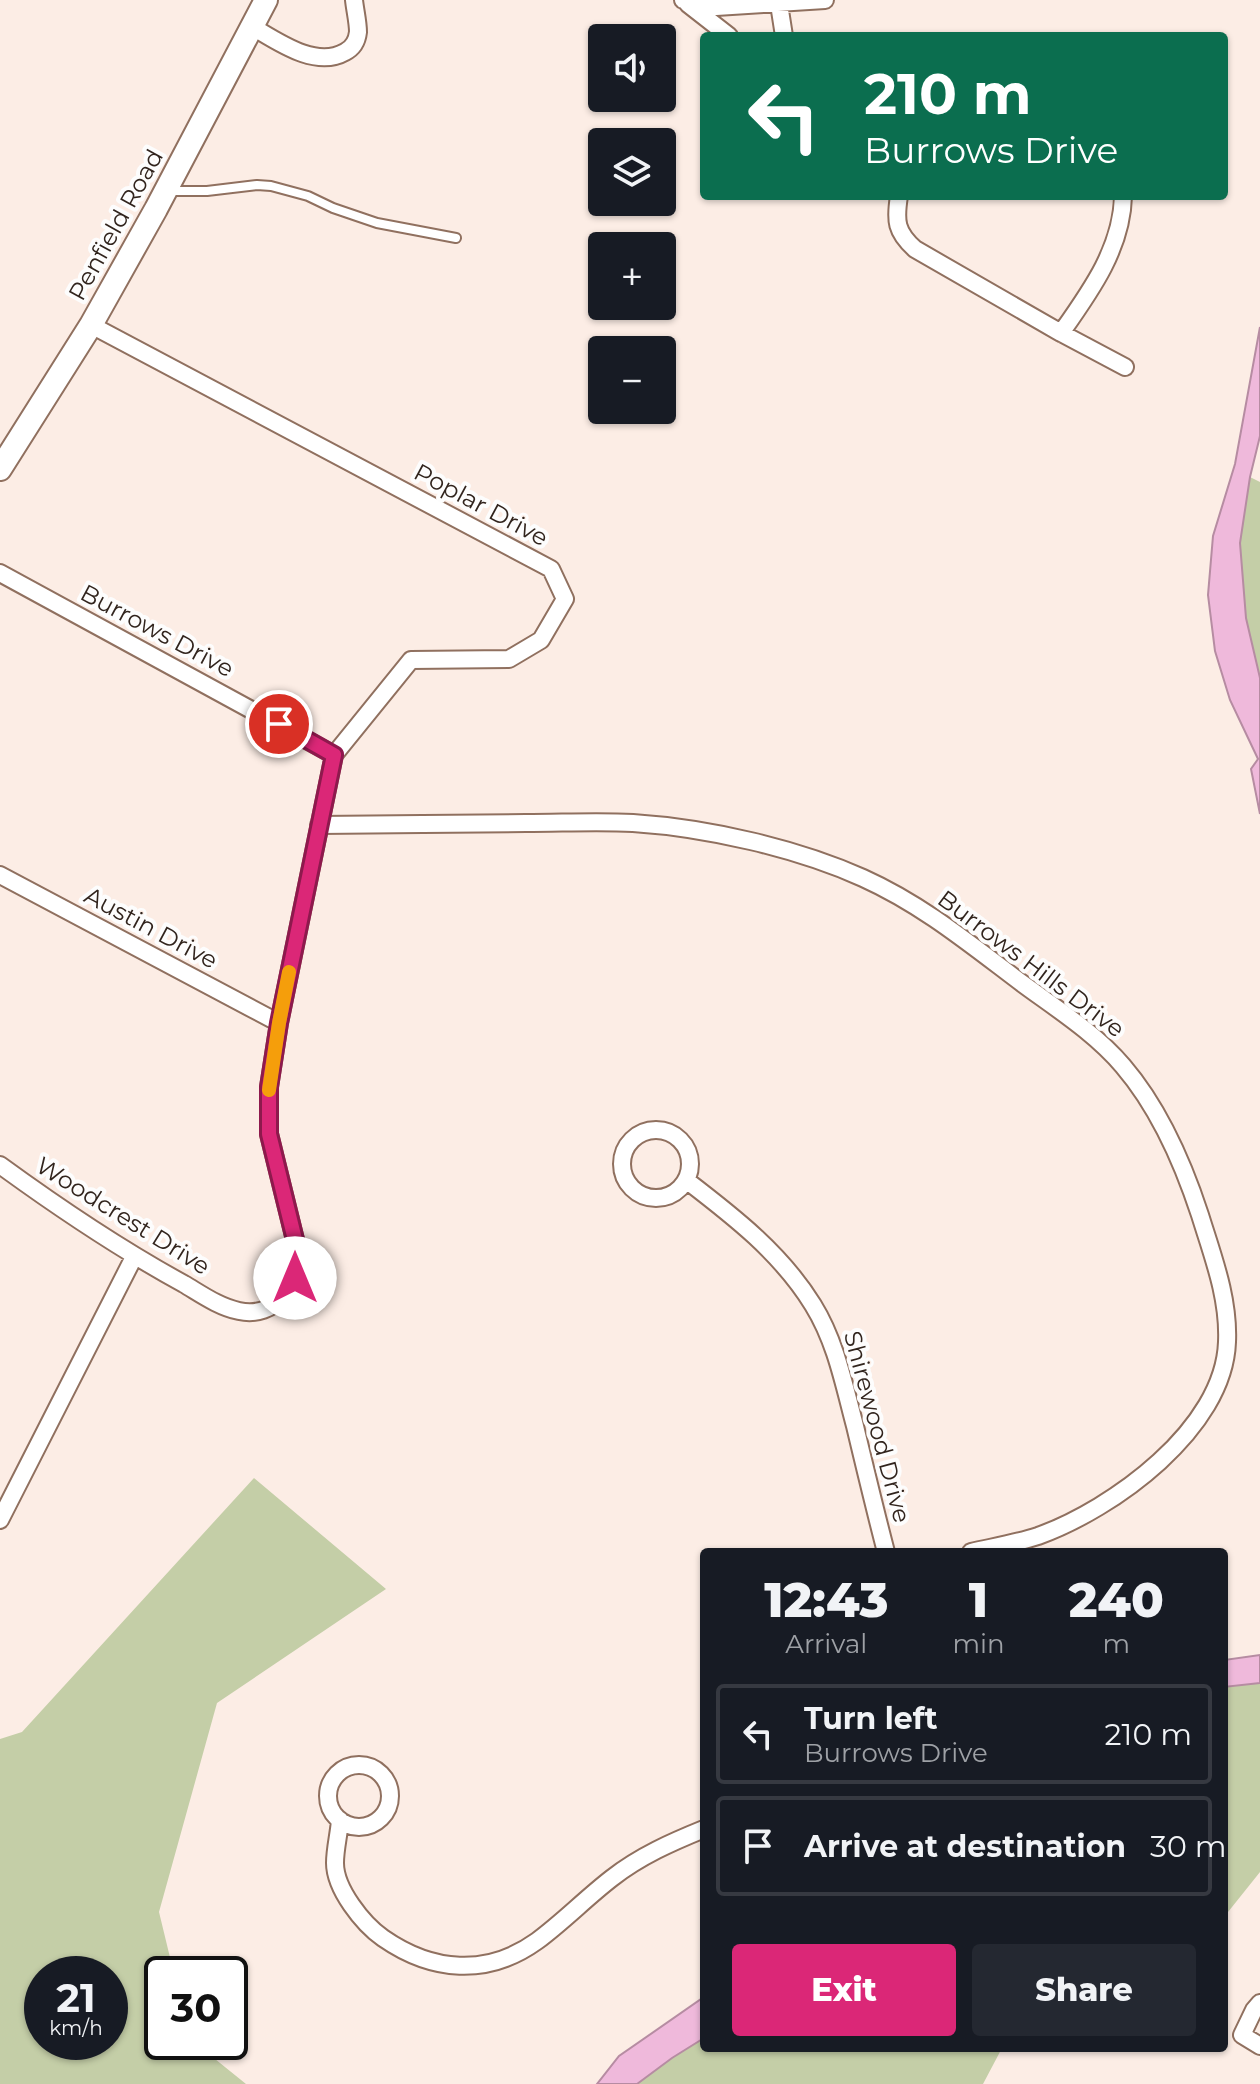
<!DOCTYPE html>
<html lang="en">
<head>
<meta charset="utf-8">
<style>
  :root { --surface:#171b24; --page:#242831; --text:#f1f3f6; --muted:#9ea1a6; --line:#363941; --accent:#db2777 }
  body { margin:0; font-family:Montserrat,sans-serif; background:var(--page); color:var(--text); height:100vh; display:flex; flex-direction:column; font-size:30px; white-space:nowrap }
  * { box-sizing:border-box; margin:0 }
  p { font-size:26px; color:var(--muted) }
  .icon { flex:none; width:44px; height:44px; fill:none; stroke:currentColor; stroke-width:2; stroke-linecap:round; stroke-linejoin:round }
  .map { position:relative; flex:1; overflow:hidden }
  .panel { position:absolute; left:700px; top:1548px; width:528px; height:504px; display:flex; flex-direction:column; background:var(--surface); border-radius:8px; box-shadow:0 2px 6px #0004 }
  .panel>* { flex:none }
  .hud { position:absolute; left:700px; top:32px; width:528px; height:168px; border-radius:8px; box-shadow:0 2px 6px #0004; background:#0b6e4f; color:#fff; overflow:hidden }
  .controls { position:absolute; left:588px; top:24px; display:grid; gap:16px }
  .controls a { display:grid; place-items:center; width:88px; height:88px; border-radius:8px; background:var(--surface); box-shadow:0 2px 6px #0004; font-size:40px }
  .speed { position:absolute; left:24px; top:1956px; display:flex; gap:16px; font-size:40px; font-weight:700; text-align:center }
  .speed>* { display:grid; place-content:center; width:104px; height:104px; border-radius:50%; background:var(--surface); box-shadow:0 2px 6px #0004; line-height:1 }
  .speed small { font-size:20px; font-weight:400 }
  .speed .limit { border:4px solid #111; border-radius:12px; background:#fff; color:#111 }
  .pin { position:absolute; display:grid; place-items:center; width:68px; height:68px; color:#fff; margin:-34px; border:4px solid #fff; border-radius:50%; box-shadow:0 2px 8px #0007 }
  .me { position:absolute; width:88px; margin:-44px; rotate:0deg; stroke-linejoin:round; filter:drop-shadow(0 0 6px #0008) }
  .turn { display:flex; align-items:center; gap:28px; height:168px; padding:0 32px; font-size:36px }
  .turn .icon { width:104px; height:104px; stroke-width:2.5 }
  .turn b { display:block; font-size:56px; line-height:68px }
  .eta { display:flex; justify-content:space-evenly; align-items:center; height:136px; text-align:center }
  .eta b { font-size:48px; font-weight:800; line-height:56px }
  .primary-button { display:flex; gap:16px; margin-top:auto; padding:16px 32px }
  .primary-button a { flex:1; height:92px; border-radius:8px; background:var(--accent); color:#fff; font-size:32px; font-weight:800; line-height:92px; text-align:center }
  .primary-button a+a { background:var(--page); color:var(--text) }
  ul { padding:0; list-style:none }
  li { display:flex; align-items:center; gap:24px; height:100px; margin:0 16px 12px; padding:0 16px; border:4px solid var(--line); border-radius:8px }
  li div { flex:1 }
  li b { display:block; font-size:30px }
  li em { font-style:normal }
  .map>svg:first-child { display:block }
</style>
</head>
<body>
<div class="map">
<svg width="1260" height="2084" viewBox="0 0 1260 2084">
  <rect width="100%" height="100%" fill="#fcede5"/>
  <path fill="#c4cea7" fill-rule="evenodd" d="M 1250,477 L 1260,482 L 1260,678 L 1246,618 L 1240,543 Z
    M 254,1478 L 386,1589 L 217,1703 L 159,1912 L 174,1974 L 162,1974 L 162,2042 L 194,2042 L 246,2084 L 0,2084 L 0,1739 L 22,1732 ZM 42,1974 L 110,1974 L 110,2042 L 42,2042 Z
    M 1260,1683 L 1260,1872 L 1224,1917 L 1224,1687 Z
    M 704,2038 L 704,2048 L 1002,2048 L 983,2084 L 637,2084 L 672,2058 Z"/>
  <path fill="#efb9db" stroke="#b68ca2" stroke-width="2" d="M 1260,327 L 1260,436 L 1250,477 L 1240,543 L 1246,618 L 1260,678 L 1260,814 L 1251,769 L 1258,759 L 1230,700 L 1215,651 L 1208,595 L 1213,536 L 1235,464 Z
    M 1260,1655 L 1260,1683 L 1224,1687 L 1224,1660 Z
    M 704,1997 L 704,2038 L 672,2058 L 637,2084 L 597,2084 L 619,2056 Z"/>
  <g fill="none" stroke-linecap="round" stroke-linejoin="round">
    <g stroke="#90705f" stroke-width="12">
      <path id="lane" d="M 170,191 L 207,191 L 257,185 L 271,186 L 308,196 L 333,208 L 377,223 L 456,238"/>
    </g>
    <g stroke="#90705f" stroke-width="20">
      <path id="street" d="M 683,0 L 716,7 L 825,0
        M 688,4 L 729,36
        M 779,4 L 784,36
        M 251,26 C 277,41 315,69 345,52 C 353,48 357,41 358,32 C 358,22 355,10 354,0
        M 899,196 C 895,221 896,232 915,249 L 1061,333 L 1125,367
        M 1061,333 C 1090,292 1122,248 1123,196
        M 0,573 L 334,755
        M 319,825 C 388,824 457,824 526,823 C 562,823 598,821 633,823 C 708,828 796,848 863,878 C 923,905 971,945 1023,984 C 1057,1009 1095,1033 1123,1066 C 1159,1108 1183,1163 1200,1215 C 1213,1257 1229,1298 1227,1342 C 1224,1429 1113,1509 1038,1536 C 1017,1543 993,1547 971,1552
        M 0,875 L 279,1023
        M622 1164a34 34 0 1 1 68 0a34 34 0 1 1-68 0Z
        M 0,1165 C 59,1208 120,1249 184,1284 C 201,1294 219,1307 239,1311 C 275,1319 299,1285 298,1252 L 269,1134 L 269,1087 L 279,1023 L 334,755 L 411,660 L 509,659 L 541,640 L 565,599 L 551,569 L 91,325
        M 686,1180 C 733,1216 781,1253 813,1305 C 836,1342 844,1385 855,1426 C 865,1468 875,1510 886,1552
        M 0,1520 L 134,1257
        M328 1796a31 31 0 1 1 62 0a31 31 0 1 1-62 0Z
        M 340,1820 C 339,1834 335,1849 335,1863 C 335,1889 363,1924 383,1938 C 432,1972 487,1977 537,1941 C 564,1921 586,1898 612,1878 C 640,1856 672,1842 704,1829
        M 1260,2003 L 1254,2010 L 1242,2035 L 1260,2046"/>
    </g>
    <g stroke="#90705f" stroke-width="26">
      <path id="secondary" d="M 0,469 L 91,325 L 156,209 L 266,0"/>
    </g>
    <use href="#lane" stroke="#fff" stroke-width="8"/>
    <use href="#street" stroke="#fff" stroke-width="16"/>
    <use href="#secondary" stroke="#fff" stroke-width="22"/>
  </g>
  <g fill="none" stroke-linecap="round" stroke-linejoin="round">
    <g stroke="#8e194d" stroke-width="20">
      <path id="route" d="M 279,724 L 334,755 L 279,1023 L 269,1087 L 269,1134 L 298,1252 L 298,1267 L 295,1278"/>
    </g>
    <use href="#route" stroke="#db2777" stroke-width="14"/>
    <path stroke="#f59e0b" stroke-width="14" d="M 269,1090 L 279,1023 L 289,972"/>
  </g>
  <g text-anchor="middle" stroke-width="8" stroke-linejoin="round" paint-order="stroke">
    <g font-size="24" fill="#31241d" stroke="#fdfdfd">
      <text transform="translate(116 225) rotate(-61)" y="8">Penfield Road</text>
      <text transform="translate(481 505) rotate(28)" y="8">Poplar Drive</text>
      <text transform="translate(157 631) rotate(28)" y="8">Burrows Drive</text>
      <text transform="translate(151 928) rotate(28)" y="8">Austin Drive</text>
      <text transform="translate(1031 964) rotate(37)" y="8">Burrows Hills Drive</text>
      <text transform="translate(123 1216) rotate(32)" y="8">Woodcrest Drive</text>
      <text transform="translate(877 1427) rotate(75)" y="8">Shirewood Drive</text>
    </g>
  </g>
</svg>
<div class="controls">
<a><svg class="icon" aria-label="sound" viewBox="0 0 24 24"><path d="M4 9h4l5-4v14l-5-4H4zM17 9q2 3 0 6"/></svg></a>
<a><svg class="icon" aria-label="layers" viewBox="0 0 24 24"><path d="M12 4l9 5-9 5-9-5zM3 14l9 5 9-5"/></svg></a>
<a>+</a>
<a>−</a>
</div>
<div class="speed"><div>21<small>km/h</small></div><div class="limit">30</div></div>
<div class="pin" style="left:279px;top:724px;background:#d93025"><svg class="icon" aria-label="arrive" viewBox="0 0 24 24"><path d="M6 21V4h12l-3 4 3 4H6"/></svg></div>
<svg class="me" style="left:295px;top:1278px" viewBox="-20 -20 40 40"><circle r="19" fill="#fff"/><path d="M0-13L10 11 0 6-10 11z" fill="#db2777"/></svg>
<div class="hud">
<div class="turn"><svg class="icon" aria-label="left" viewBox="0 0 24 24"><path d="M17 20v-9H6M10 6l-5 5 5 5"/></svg><div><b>210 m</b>Burrows Drive</div></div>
</div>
<section class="panel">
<div class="eta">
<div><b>12:43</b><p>Arrival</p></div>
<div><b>1</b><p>min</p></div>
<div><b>240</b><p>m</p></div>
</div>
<ul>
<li><svg class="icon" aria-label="left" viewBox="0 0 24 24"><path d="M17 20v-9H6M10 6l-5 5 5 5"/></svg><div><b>Turn left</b><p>Burrows Drive</p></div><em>210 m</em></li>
<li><svg class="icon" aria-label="arrive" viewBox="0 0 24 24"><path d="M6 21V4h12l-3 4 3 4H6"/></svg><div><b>Arrive at destination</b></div><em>30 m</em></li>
</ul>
<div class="primary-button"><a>Exit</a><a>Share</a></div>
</section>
</div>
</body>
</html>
